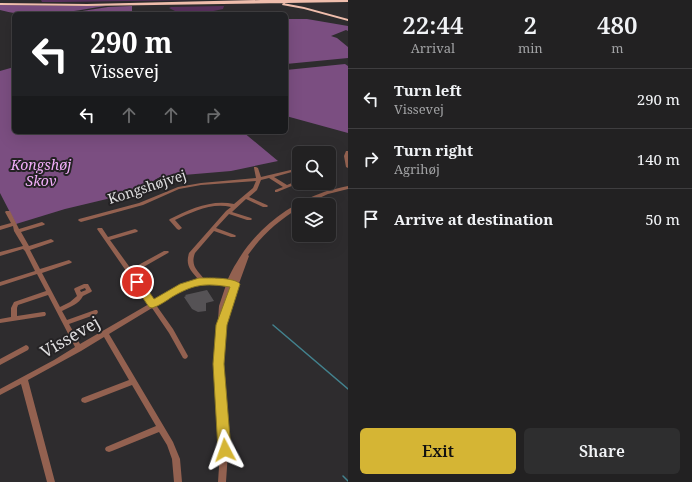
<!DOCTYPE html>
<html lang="en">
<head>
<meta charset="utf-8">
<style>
  :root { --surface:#222122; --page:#2e2e2f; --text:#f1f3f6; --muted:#a2a3a5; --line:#3f3e40; --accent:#d5b534 }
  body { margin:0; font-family:"Noto Serif",serif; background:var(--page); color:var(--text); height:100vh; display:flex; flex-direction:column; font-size:15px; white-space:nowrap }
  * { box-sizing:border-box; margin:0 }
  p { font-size:13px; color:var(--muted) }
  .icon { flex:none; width:22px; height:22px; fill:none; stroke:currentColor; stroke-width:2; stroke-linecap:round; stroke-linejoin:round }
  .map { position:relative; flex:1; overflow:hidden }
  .sheet { display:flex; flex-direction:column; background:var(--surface); width:344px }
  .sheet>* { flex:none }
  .banner { position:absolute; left:12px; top:12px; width:276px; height:122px; border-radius:6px; box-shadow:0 4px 16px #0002,0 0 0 1px var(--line); background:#202124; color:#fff; overflow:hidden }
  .fabs { position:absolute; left:292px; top:146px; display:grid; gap:8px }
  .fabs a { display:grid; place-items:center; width:44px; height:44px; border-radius:6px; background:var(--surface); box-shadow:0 4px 16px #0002,0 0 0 1px var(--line); font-size:20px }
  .pin { position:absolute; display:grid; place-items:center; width:34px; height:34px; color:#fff; margin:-17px; border:2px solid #fff; border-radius:50%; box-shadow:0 1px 4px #0007 }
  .me { position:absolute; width:44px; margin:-22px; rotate:356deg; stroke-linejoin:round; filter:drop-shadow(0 0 3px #0008) }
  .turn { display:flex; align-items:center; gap:14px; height:84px; padding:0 12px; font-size:18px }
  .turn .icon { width:52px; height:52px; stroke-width:2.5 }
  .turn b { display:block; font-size:28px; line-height:34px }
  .lanes { display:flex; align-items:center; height:38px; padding:0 12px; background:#0003; justify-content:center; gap:20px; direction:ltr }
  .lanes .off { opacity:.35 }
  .eta { display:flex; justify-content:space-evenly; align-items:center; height:68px; text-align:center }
  .eta b { font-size:24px; font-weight:600; line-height:28px }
  .cta { display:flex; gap:8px; margin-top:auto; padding:8px 12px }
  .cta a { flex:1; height:46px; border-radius:6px; background:var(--accent); color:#111; font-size:16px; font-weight:600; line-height:46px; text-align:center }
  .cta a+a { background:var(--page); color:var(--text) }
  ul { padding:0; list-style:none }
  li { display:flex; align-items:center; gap:12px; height:60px; padding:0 12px; border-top:1px solid var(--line) }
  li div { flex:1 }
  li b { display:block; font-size:15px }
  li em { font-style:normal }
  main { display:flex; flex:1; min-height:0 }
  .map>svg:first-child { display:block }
</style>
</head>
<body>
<main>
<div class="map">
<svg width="348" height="482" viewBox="0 0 348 482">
  <rect width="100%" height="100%" fill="#2e2c2e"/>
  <path fill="#58305d" d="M 41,0 L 196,0 L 60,2 L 42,2 Z
    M 224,6 L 223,9 L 204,13 L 202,11 L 177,12 L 169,8 L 171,7 Z"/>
  <path fill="#7b4e81" d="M 0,5 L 106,6 C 71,11 34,20 0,10 Z
    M 132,6 L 132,14 L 63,14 L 108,7 Z
    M 286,19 L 307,19 L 348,26 L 348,31 L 346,30 L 331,36 L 337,38 L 348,47 L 348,58 L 286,64 Z
    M 345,64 L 348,66 L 348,133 L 286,116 L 286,70 Z
    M 14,67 L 14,132 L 243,132 L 278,161 L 231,171 L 160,177 L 132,193 L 65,209 L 16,224 L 0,193 L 0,71 Z"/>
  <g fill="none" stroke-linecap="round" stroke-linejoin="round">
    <path stroke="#43828e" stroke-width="1.5" d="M 273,325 L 348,389
      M 343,476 L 348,481"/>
  </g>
  <path fill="#555255" d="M 207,290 L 214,301 L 206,303 L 206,311 L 198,312 L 192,309 L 184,297 L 186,296 L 185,295 Z"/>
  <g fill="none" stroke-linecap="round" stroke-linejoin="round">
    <path fill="#936150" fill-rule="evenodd" d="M 346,151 L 348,151 L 348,168 L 346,167 L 344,156 Z
      M 254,167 L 256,167 L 258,168 L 261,177 L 299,168 L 299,170 L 274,177 L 287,185 L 299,180 L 299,183 L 277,192 L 275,192 L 275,190 L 283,187 L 269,178 L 261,180 L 257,190 L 249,197 L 267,205 L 268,206 L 267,207 L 263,207 L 246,199 L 232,212 L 251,218 L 252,219 L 251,220 L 247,220 L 229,214 L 216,228 L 235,235 L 236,236 L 235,237 L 231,237 L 214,231 L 195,253 C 190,266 198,271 205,280 L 227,281 C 230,274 233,268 237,262 C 256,229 289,204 324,192 C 332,189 340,188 348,186 L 348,189 L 328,194 L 304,205 L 299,205 L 299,208 C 279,220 262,235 248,255 L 249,256 L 226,319 L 225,321 L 221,364 L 228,452 L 226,482 L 218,482 L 220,452 L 215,364 L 219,306 L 226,285 C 213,283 198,282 186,287 C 175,291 166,299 156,305 L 173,329 L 188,356 L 187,358 L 185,359 L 183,358 L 169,333 L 152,308 L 109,334 L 173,442 L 180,459 L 182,482 L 174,482 L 172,459 L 167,445 L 159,432 L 112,451 L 109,452 L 106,451 L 105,449 L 106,447 L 156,426 L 132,385 L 88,402 L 85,403 L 82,402 L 81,400 L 82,398 L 129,380 L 104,337 L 81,351 L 28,380 L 55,482 L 47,482 L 21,384 L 0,395 L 0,389 L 54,360 L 75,347 L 48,295 L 18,305 L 17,308 L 17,316 L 43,312 L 45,312 L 46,314 L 45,316 L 0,323 L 0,319 L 11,317 L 11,308 L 14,302 L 46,291 L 37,274 L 0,286 L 0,282 L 35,271 L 25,251 L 23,249 L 0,256 L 0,252 L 23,246 L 14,231 L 13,226 L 0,230 L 0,226 L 11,223 L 5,212 L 6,211 L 10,211 L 19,229 L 42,222 L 45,224 L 44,225 L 21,232 L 29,246 L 51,239 L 54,241 L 53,242 L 30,250 L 40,269 L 69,260 L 72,262 L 71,263 L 42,273 L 60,307 L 70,302 L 77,296 L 74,289 L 75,288 L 84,284 L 88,284 L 92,291 L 91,292 L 83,296 C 79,304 70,307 62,311 L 67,320 L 95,310 L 97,310 L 98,312 L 97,314 L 69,324 L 80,344 L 149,304 L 97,229 L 98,228 L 102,228 L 108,237 L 135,229 L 137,230 L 138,231 L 137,232 L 110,240 L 131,269 L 164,251 L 168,251 L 169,252 L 168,253 L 133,273 L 153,301 L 181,285 L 199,280 C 191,271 185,266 189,253 L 226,211 L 231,207 C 212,202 192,212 175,220 L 182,228 L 179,230 L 177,229 L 170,221 L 169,220 L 170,219 C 190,209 212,199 234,204 L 253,188 L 256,181 L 201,185 L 179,189 L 143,205 L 81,222 L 79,221 L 78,220 L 79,219 L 139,203 L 178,187 L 201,183 L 256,178 L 254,168 ZM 85,288 L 86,290 L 81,292 L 80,290 Z
      M 26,345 L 28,346 L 29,348 L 28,350 L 0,365 L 0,359 Z"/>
    <path fill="#f0bead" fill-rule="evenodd" d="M 261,0 L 348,0 L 348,2 L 87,6 L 0,5 L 0,3 L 87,4 Z
      M 283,3 L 304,7 L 348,19 L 348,21 L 304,9 L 282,5 Z"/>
  </g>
  <path fill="#d5b534" stroke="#8a7622" d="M 199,278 C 208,278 235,277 240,284 L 227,325 L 224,364 L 231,450 L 230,454 L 225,456 L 220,454 L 218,450 L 213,364 L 216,325 L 230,287 C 205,283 194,284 172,297 C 166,301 159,306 152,308 L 149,307 L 132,282 L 137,279 L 141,280 L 154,299 L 180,284 Z"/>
  <g text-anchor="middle" stroke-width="4" stroke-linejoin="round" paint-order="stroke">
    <g font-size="14" font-style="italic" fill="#f3affb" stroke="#242224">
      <text x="41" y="170">Kongshøj<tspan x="41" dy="16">Skov</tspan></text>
    </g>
    <g font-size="14" fill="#dedddf" stroke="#242224">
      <text transform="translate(147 187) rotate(-18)" y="5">Kongshøjvej</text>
    </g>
    <g font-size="17" fill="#dedddf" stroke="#242224">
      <text transform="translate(70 337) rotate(-30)" y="6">Vissevej</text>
    </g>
  </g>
</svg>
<div class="fabs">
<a><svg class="icon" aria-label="search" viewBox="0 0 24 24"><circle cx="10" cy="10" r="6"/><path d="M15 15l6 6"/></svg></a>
<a><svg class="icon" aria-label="layers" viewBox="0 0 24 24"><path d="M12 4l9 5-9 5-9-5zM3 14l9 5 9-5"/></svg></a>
</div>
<div class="pin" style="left:137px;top:282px;background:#d93025"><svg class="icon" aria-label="arrive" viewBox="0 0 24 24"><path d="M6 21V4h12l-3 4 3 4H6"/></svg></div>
<svg class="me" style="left:225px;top:450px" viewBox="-20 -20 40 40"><path d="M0-17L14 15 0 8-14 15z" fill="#d5b534" stroke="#fff" stroke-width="4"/></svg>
<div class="banner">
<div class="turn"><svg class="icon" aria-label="left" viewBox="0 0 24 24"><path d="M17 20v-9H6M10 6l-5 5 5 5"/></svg><div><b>290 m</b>Vissevej</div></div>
<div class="lanes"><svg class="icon" aria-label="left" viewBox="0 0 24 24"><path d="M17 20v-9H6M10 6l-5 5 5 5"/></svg><svg class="icon off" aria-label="ahead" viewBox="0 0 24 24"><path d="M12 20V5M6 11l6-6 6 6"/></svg><svg class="icon off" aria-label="ahead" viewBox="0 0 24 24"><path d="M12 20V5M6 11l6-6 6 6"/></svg><svg class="icon off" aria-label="right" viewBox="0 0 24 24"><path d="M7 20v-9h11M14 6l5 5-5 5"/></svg></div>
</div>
</div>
<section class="sheet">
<div class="eta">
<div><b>22:44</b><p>Arrival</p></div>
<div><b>2</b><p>min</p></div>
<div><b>480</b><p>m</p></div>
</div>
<ul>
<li><svg class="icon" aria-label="left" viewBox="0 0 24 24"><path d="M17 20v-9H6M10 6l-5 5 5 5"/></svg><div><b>Turn left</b><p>Vissevej</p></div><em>290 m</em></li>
<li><svg class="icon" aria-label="right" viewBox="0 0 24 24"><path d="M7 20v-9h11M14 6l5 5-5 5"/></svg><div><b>Turn right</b><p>Agrihøj</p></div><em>140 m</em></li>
<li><svg class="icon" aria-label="arrive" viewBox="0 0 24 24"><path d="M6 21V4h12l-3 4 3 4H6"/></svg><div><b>Arrive at destination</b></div><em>50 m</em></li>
</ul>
<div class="cta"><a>Exit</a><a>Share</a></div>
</section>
</main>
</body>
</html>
